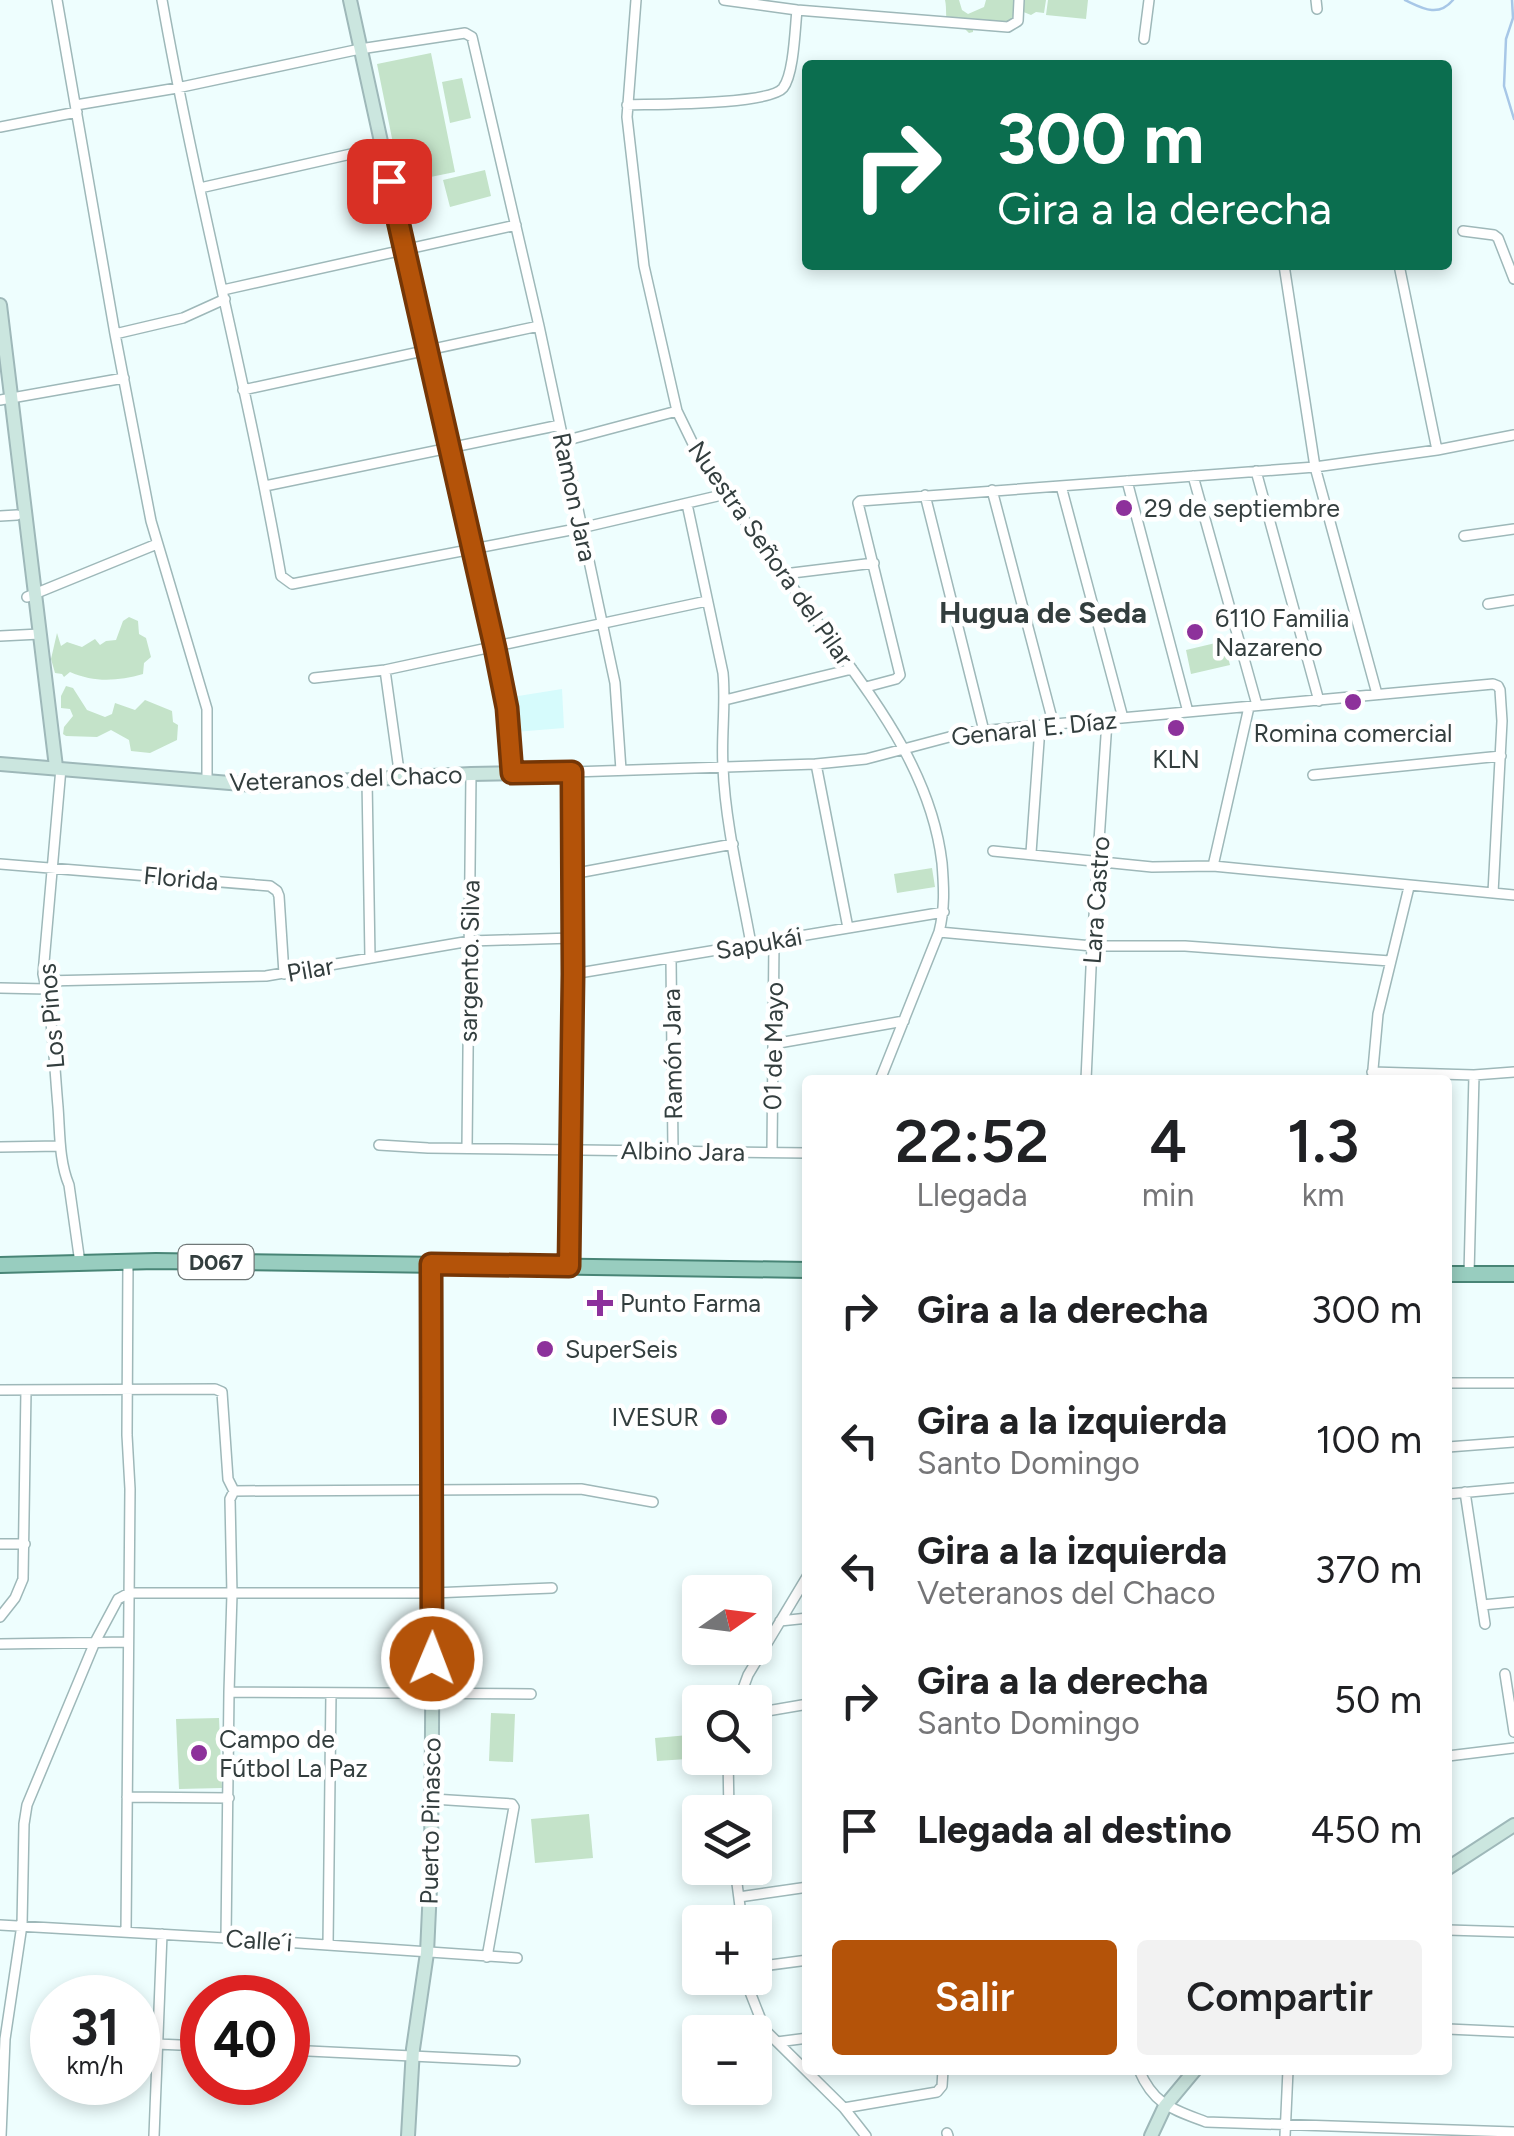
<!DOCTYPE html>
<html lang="es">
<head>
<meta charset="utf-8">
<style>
  :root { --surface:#fff; --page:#f2f2f2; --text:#202124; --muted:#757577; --accent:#b45309 }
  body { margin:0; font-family:Figtree,sans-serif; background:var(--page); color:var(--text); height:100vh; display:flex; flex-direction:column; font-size:38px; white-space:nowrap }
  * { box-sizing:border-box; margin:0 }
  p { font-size:32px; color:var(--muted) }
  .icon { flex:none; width:55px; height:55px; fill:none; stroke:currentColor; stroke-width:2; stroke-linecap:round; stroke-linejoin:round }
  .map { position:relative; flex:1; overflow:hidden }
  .drawer { position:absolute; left:802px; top:1075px; width:650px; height:1000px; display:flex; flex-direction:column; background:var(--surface); border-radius:10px; box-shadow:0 5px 15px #0003 }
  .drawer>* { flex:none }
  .guide { position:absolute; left:802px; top:60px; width:650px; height:210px; border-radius:10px; box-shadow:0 5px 15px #0003; background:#0b6e4f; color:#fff; overflow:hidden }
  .needle { width:65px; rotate:76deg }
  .controls { position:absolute; left:682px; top:1575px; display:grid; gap:20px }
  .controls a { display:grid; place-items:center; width:90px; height:90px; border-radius:10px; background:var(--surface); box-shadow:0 5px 15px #0003; font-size:50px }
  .speed { position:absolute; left:30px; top:1975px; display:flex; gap:20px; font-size:50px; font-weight:700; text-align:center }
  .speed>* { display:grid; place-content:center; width:130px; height:130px; border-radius:50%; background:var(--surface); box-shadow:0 5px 15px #0003; line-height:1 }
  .speed small { font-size:25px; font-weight:400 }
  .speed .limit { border:15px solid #d22; background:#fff; color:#111 }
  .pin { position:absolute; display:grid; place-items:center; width:85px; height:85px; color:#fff; margin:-42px; border-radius:20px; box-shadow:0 5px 15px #0006 }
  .me { position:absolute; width:110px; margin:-55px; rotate:1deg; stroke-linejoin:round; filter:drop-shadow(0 0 8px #0008) }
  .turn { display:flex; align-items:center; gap:35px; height:210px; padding:0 30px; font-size:45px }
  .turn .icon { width:130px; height:130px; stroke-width:2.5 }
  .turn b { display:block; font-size:70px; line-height:85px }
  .eta { display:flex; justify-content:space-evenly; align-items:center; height:170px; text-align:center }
  .eta b { font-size:60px; font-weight:600; line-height:70px }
  .cta { display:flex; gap:20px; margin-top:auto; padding:20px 30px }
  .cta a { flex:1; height:115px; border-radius:10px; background:var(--accent); color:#fff; font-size:40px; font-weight:600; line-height:115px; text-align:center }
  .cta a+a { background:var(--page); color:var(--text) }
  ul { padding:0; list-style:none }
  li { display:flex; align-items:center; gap:30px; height:130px; padding:0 30px }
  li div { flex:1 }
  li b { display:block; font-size:38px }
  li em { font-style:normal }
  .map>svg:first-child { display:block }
</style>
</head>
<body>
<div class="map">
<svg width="1514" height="2136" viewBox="0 0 1514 2136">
  <rect width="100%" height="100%" fill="#eefefe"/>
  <path fill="#d6fbfc" d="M 562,689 L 564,728 L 515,732 L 512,697 Z"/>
  <path fill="#c4e3c9" d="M 945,0 L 959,0 L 962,10 L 968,14 L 984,7 L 986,0 L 1046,0 L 1044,13 L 1036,12 L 1031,15 L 1021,11 L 1016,20 L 1006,25 L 1001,21 L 995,24 L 973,25 L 973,32 L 969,33 L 962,26 L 948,27 C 945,17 947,9 945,0 Z
    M 1048,0 L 1088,0 L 1086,19 L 1046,15 Z
    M 431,53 L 455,172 L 401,183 L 377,64 Z
    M 462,78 L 471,118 L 450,123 L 442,82 Z
    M 485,170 L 491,196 L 450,207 L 443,180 Z
    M 129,617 L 138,621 L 139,634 L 146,638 L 151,657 L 144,663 L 143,674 C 118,681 95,683 70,672 L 64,677 L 62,674 L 55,673 L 51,659 L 57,633 L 61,646 L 67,642 L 82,647 L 95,639 L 100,645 L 106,641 L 116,640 L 123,621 Z
    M 1224,641 L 1230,665 L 1191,674 L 1186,650 Z
    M 66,686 L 73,688 L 87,710 L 105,717 L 112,714 L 115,703 L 135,710 L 145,700 L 172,711 L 173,722 L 178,725 L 177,740 L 150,753 L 131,751 L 129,740 L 111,730 L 97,737 L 66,736 L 63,734 L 64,727 L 73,716 L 70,709 L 61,708 L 61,696 Z
    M 932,868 L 935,887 L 897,893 L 894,874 Z
    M 491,1713 L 515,1714 L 513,1762 L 489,1761 Z
    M 219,1718 L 222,1788 L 179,1789 L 176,1719 Z
    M 700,1734 L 700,1758 L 702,1758 L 657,1761 L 655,1738 Z
    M 589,1814 L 593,1858 L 535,1863 L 531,1819 Z"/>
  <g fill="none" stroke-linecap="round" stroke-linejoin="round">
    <path stroke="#a7c7e7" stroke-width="2.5" d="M 1405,0 C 1422,8 1438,18 1453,0
      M 1512,0 L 1513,18 L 1506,39 L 1504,86 L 1514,119"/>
    <g stroke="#9eb8b9" stroke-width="12">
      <path id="street" d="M 57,0 L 115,334 L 151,521 L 207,709 L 207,782
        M 162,0 C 196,193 247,383 281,576 L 292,584 L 581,528 L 726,494
        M 636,0 L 627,117 L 644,266 L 677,411 L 696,450 L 714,477 C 748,526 783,573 817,621 C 871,696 931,769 942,863 C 944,888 945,908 939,932 L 880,1080
        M 724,0 L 797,10 L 1008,27 L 1018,21 L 1019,0
        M 1316,0 L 1317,9
        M 1144,39 L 1149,0
        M 76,105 L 177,88 L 360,49 L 465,33 L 472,37 L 539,326 L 615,683 L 621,770
        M 627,105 C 653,104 769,105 783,88 C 794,74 795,28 797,10
        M 0,127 L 77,112
        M 200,188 L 382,147
        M 1463,231 L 1494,235 L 1498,238 L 1514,279
        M 1284,265 L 1315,467 L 1377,694
        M 1399,265 L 1437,450
        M 223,290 L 516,225
        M 115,334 L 183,318 L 225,299
        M 243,390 L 539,326
        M 0,400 L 124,378
        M 564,441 L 677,411
        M 1256,471 L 1319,701
        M 1193,476 L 1257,705
        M 1127,481 L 1188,712
        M 265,486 L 560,425
        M 1061,486 L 1123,718
        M 992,490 L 1054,726
        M 925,495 L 984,731
        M 687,504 L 723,673 C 726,705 721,736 723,767 C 725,823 741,888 751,944
        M 0,516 L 17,515
        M 1464,536 L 1514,529
        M 784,574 L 874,563
        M 27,597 L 157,544
        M 1488,604 L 1514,600
        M 0,636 L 40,634
        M 385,670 L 400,778
        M 314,678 L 385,670 L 707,601
        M 866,687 L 896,679 L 900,675 L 858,503 L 860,501 L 1315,467 L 1437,450 L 1514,435
        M 725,700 L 852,669
        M 816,764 L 848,928
        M 61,768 L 43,974 C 53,1018 54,1062 58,1107 C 60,1133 59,1161 69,1185 L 80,1263
        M 572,772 L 816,764 L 866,759 L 968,732 L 1493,684 L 1498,686 L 1500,690 L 1502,721 L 1493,893
        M 1313,775 L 1501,756
        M 367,780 L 370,958
        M 993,851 L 1152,867 L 1213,866 L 1514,895
        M 1031,853 L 1040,727
        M 0,864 L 270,886 L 277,891 L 279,896 L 284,974
        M 1213,866 L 1249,707
        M 572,874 L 733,844
        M 939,932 L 1092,946 L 1185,946 L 1390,961
        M 671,958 L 673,1151
        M 573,974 L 944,912
        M 45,981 L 266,976 L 470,941 L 573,938
        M 0,988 L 47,989
        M 773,1044 L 904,1021
        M 1372,1072 L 1474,1075 L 1514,1072
        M 1086,1080 L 1092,946 L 1107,721
        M 1372,1080 L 1378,1014 L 1409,887
        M 379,1145 L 428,1148 L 808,1153
        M 0,1147 L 60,1146
        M 467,1148 L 471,774
        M 772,1152 L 774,940
        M 1469,1274 L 1474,1075
        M 1448,1383 L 1514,1383
        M 0,1390 L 215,1389 L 222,1392 L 228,1479 L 234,1491 L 230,1499 L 232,1594 L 229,1692 L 531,1694
        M 1448,1447 L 1514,1442
        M 234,1491 L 581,1489 L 653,1502
        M 1465,1492 L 1485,1624
        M 1448,1494 L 1514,1488
        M 0,1544 L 25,1544
        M 1482,1605 L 1514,1602
        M 0,1617 L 15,1598 L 23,1579 L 26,1390
        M 780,1621 L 808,1618
        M 0,1644 L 128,1642
        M 1505,1674 L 1514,1732
        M 738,1702 L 748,1675 L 808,1575
        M 755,1713 L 808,1704
        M 1448,1756 L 1514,1748
        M 728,1758 L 729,1812
        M 127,1797 L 229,1798
        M 433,1799 L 512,1804 L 514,1807 L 487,1957
        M 735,1868 L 742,1922
        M 739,1897 L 808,1887
        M 0,1925 L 226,1938 L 517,1958
        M 1448,1930 L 1514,1932
        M 126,1932 L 130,1489 L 127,1435 L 128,1262
        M 226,1938 L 229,1692
        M 328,1945 L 331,1693
        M 755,1967 L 808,1960
        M 748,1978 L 750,1992 L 765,2030 L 844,2108 L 866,2136
        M 1448,2029 L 1514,2032
        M 777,2042 L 808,2038
        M 157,2044 L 202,2046
        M 288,2050 L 515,2061
        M 1139,2070 C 1154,2105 1172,2109 1206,2122 L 1514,2132
        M 844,2108 L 937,2092 L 942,2086 L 943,2070
        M 947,2133 L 948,2136
        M 1,2136 L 5,2039 L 22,1925 L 24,1824 L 27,1805 L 95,1642 L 118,1599 L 129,1593 L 433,1593 L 552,1588
        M 154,2136 L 162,1934
        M 1285,2136 L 1288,2070"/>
    </g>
    <g stroke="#9eb8b9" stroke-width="16">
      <path id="secondary" d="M 350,0 L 448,448 L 495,648 L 507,708 L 512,773
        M 0,305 L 56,767
        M 0,764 L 254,785 L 471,774 L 572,772 L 573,974 L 569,1266
        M 1448,1868 L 1514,1825
        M 408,2136 L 413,2049 L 427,1953 L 431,1866 L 433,1593 L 431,1264
        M 1151,2136 L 1165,2106 L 1195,2070"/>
    </g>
    <g stroke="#488576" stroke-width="18">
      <path id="primary" d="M 0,1265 L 156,1261 L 808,1270
        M 1448,1274 L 1514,1274"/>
    </g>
    <use href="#street" stroke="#fff" stroke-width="9"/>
    <use href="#secondary" stroke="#cbe6df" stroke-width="12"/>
    <use href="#primary" stroke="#98cdbf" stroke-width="14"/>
  </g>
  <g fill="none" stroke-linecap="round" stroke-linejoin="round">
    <g stroke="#753606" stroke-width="25">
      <path id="route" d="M 389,181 L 495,648 L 507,708 L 512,773 L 572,772 L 573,974 L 569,1266 L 431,1264 L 432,1659"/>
    </g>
    <use href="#route" stroke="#b45309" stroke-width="18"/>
  </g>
  <g fill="#8d319b" stroke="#fff" stroke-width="4">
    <circle cx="1124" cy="508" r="10"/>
    <circle cx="1195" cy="632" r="10"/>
    <circle cx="1353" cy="702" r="10"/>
    <circle cx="1176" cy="728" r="10"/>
    <path d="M595 1288h10v10h10v10h-10v10h-10v-10h-10v-10h10z"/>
    <circle cx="545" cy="1349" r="10"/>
    <circle cx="719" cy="1417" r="10"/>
    <circle cx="199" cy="1753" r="10"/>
  </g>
  <g text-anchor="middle" stroke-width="9" stroke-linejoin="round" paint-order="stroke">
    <rect fill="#fff" stroke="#707878" stroke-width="2.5" x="178.5" y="1245" width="75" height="34" rx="8"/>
    <g font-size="22" font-weight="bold" fill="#333e3e">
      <text x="216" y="1270">D067</text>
    </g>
    <g font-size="25" fill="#333e3e" stroke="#fff">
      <text transform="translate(575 497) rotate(78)" y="9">Ramon Jara</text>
      <text transform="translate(771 553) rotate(55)" y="9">Nuestra Señora del Pilar</text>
      <text transform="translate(1034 728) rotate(-6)" y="9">Genaral E. Díaz</text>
      <text transform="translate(346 778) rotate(-2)" y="9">Veteranos del Chaco</text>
      <text transform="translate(181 878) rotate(5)" y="9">Florida</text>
      <text transform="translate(1096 900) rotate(-86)" y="9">Lara Castro</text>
      <text transform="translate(759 943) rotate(-10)" y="9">Sapukái</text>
      <text transform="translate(469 961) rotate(-89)" y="9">sargento. Silva</text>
      <text transform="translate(310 969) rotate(-10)" y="9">Pilar</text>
      <text transform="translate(51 1016) rotate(-95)" y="9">Los Pinos</text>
      <text transform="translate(773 1046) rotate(-89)" y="9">01 de Mayo</text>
      <text transform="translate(672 1054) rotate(-91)" y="9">Ramón Jara</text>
      <text transform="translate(683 1151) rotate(1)" y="9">Albino Jara</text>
      <text transform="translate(430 1821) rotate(-89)" y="9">Puerto Pinasco</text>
      <text transform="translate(259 1940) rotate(4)" y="9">Calle´i</text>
    </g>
    <g font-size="25" fill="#333e3e" stroke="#fff" text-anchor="start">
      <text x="1144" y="517">29 de septiembre</text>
      <text x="1215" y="627">6110 Familia<tspan x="1215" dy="29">Nazareno</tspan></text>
      <text x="1353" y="742" text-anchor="middle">Romina comercial</text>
      <text x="1176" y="768" text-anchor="middle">KLN</text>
      <text x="620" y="1312">Punto Farma</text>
      <text x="565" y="1358">SuperSeis</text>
      <text x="699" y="1426" text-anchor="end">IVESUR</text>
      <text x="219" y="1748">Campo de<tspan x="219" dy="29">Fútbol La Paz</tspan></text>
    </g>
    <g font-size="30" font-weight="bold" fill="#333e3e" stroke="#fff">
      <text x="1043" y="623">Hugua de Seda</text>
    </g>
  </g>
</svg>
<div class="controls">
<a><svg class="needle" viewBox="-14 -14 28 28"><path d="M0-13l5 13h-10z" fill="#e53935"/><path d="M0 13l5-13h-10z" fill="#757577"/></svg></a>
<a><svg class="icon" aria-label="search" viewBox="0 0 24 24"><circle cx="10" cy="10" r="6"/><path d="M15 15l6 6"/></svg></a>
<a><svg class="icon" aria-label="layers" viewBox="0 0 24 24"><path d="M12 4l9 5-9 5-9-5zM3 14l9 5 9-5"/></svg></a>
<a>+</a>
<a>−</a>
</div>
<div class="speed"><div>31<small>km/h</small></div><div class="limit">40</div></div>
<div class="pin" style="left:389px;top:181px;background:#d93025"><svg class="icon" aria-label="arrive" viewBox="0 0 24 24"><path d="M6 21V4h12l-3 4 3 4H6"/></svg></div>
<svg class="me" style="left:432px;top:1659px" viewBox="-20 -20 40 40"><circle r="17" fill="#b45309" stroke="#fff" stroke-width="3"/><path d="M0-11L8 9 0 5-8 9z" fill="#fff"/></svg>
<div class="guide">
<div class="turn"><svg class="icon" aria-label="right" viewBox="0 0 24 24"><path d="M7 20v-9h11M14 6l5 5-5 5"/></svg><div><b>300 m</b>Gira a la derecha</div></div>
</div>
<section class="drawer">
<div class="eta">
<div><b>22:52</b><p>Llegada</p></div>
<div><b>4</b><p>min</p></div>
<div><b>1.3</b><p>km</p></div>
</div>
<ul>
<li><svg class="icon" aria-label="right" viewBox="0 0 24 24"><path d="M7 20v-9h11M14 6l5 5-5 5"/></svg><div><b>Gira a la derecha</b></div><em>300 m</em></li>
<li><svg class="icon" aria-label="left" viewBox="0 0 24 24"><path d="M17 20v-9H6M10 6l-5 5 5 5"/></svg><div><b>Gira a la izquierda</b><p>Santo Domingo</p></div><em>100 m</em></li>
<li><svg class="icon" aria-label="left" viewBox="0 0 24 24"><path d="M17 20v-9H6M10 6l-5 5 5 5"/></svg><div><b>Gira a la izquierda</b><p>Veteranos del Chaco</p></div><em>370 m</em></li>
<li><svg class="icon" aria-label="right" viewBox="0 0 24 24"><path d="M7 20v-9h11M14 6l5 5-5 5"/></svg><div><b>Gira a la derecha</b><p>Santo Domingo</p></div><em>50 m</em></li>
<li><svg class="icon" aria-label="arrive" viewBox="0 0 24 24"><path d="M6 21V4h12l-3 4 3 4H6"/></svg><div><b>Llegada al destino</b></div><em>450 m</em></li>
</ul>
<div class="cta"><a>Salir</a><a>Compartir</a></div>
</section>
</div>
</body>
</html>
